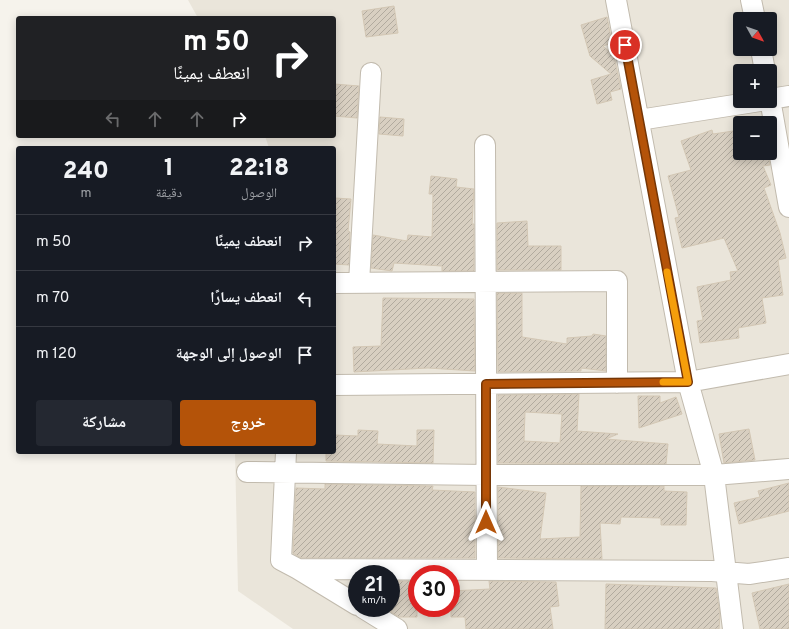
<!DOCTYPE html>
<html lang="ar">
<head>
<meta charset="utf-8">
<style>
  :root { --surface:#171b24; --page:#242831; --text:#f1f3f6; --muted:#9ea1a6; --line:#363941; --accent:#b45309 }
  body { margin:0; font-family:Overpass,"Noto Naskh Arabic",sans-serif; background:var(--page); color:var(--text); direction:rtl; height:100vh; display:flex; flex-direction:column; font-size:15px; white-space:nowrap }
  * { box-sizing:border-box; margin:0 }
  p { font-size:13px; color:var(--muted) }
  .icon { flex:none; width:22px; height:22px; fill:none; stroke:currentColor; stroke-width:2; stroke-linecap:round; stroke-linejoin:round }
  .map { position:relative; flex:1; overflow:hidden; direction:ltr }
  .sheet { position:absolute; left:16px; top:146px; width:320px; height:308px; display:flex; flex-direction:column; background:var(--surface); border-radius:4px; box-shadow:0 2px 10px #0003; direction:rtl }
  .sheet>* { flex:none }
  .hud { position:absolute; left:16px; top:16px; width:320px; height:122px; border-radius:4px; box-shadow:0 2px 10px #0003; direction:rtl; background:#202124; color:#fff; overflow:hidden }
  .needle { width:26px; rotate:130deg }
  .tools { position:absolute; left:733px; top:12px; display:grid; gap:8px }
  .tools a { display:grid; place-items:center; width:44px; height:44px; border-radius:4px; background:var(--surface); box-shadow:0 2px 10px #0003; font-size:20px }
  .speed { position:absolute; left:348px; top:565px; display:flex; gap:8px; font-size:20px; font-weight:700; text-align:center }
  .speed>* { display:grid; place-content:center; width:52px; height:52px; border-radius:50%; background:var(--surface); box-shadow:0 2px 10px #0003; line-height:1 }
  .speed small { font-size:10px; font-weight:400 }
  .speed .limit { border:6px solid #d22; background:#fff; color:#111 }
  .pin { position:absolute; display:grid; place-items:center; width:34px; height:34px; color:#fff; margin:-17px; border:2px solid #fff; border-radius:50%; box-shadow:0 1px 4px #0007 }
  .me { position:absolute; width:44px; margin:-22px; rotate:0deg; stroke-linejoin:round; filter:drop-shadow(0 0 3px #0008) }
  .turn { display:flex; align-items:center; gap:14px; height:84px; padding:0 20px; font-size:18px }
  .turn .icon { width:52px; height:52px; stroke-width:2.5 }
  .turn b { display:block; font-size:28px; line-height:34px }
  .lanes { display:flex; align-items:center; height:38px; padding:0 20px; background:#0003; justify-content:center; gap:20px; direction:ltr }
  .lanes .off { opacity:.35 }
  .eta { display:flex; justify-content:space-evenly; align-items:center; height:68px; text-align:center }
  .eta b { font-size:24px; font-weight:800; line-height:28px }
  .cta { display:flex; gap:8px; margin-top:auto; padding:8px 20px }
  .cta a { flex:1; height:46px; border-radius:4px; background:var(--accent); color:#fff; font-size:16px; font-weight:800; line-height:46px; text-align:center }
  .cta a+a { background:var(--page); color:var(--text) }
  ul { padding:0; list-style:none }
  li { display:flex; align-items:center; gap:12px; height:56px; padding:0 20px; border-top:1px solid var(--line) }
  li div { flex:1 }
  li b { display:block; font-size:15px }
  li em { font-style:normal }
  .map>svg:first-child { display:block }
</style>
</head>
<body>
<div class="map">
<svg width="789" height="629" viewBox="0 0 789 629">
  <defs>
    <pattern id="building-hatch" width="6" height="6" patternUnits="userSpaceOnUse"><rect width="6" height="6" fill="#d8cfc1"/><path d="M-1 1l2-2M0 6l6-6M5 7l2-2" fill="none" stroke="#b1aa9e"/></pattern>
  </defs>
  <rect width="100%" height="100%" fill="#f6f3ec"/>
  <path fill="#eae5da" fill-rule="evenodd" d="M 188,0 L 789,0 L 789,629 L 293,629 L 238,591 L 235,452 L 334,452 L 334,148 L 269,148 L 265,136 L 334,136 L 334,18 L 198,18 ZM 740,19 L 770,19 L 770,49 L 740,49 ZM 740,71 L 770,71 L 770,101 L 740,101 ZM 740,123 L 770,123 L 770,153 L 740,153 ZM 357,574 L 391,574 L 391,608 L 357,608 ZM 417,574 L 451,574 L 451,608 L 417,608 Z"/>
  <path fill="url(#building-hatch)" stroke="#d3c7b4" fill-rule="evenodd" d="M 394,6 L 398,33 L 366,37 L 362,11 Z
    M 607,17 L 612,43 L 603,46 L 614,56 L 621,89 L 610,92 L 612,100 L 597,104 L 591,80 L 611,74 L 590,56 L 581,25 Z
    M 334,84 L 359,86 L 357,118 L 334,116 Z
    M 380,117 L 404,119 L 403,136 L 379,134 Z
    M 712,130 L 713,134 L 740,130 L 740,153 L 768,153 L 770,165 L 763,166 L 771,185 L 764,188 L 780,233 L 786,258 L 778,260 L 783,295 L 762,298 L 766,323 L 738,328 L 739,338 L 700,343 L 697,321 L 703,320 L 697,287 L 731,280 L 730,272 L 738,271 L 724,238 L 682,248 L 675,218 L 679,217 L 668,176 L 691,170 L 681,141 Z
    M 431,176 L 457,179 L 456,187 L 474,189 L 472,224 L 474,224 L 474,271 L 442,271 L 442,266 L 394,263 L 392,271 L 371,268 L 373,235 L 407,241 L 408,235 L 432,237 L 433,194 L 429,194 Z
    M 334,198 L 351,199 L 348,231 L 350,232 L 349,265 L 334,264 Z
    M 527,221 L 528,246 L 561,246 L 561,270 L 497,270 L 497,223 Z
    M 497,293 L 522,293 L 522,337 L 567,344 L 567,338 L 592,336 L 593,334 L 606,336 L 606,371 L 581,368 L 581,371 L 498,372 Z
    M 383,298 L 474,299 L 475,371 L 428,368 L 354,372 L 353,347 L 381,346 Z
    M 579,394 L 577,431 L 618,434 L 606,439 L 668,444 L 666,464 L 498,463 L 498,395 ZM 525,412 L 562,414 L 560,443 L 524,441 Z
    M 638,396 L 660,396 L 660,403 L 676,397 L 682,414 L 639,428 Z
    M 749,429 L 755,460 L 724,463 L 719,434 Z
    M 358,430 L 378,431 L 377,444 L 417,446 L 417,430 L 434,430 L 433,463 L 326,461 L 326,452 L 334,452 L 334,435 L 358,436 Z
    M 789,483 L 789,511 L 739,524 L 734,503 L 760,497 L 758,491 Z
    M 325,484 L 433,486 L 432,490 L 475,492 L 475,558 L 301,558 L 293,553 L 296,488 L 325,489 Z
    M 581,486 L 664,486 L 664,491 L 687,492 L 686,525 L 661,525 L 661,518 L 621,517 L 620,524 L 600,523 L 602,559 L 498,558 L 498,487 L 546,493 L 540,539 L 580,537 Z
    M 391,581 L 417,581 L 417,617 L 399,617 L 391,612 Z
    M 489,581 L 556,582 L 559,606 L 550,607 L 553,629 L 466,629 L 465,617 L 451,617 L 451,591 L 490,589 Z
    M 606,584 L 716,588 L 720,615 L 719,629 L 605,629 Z
    M 789,584 L 789,629 L 760,629 L 752,593 Z"/>
  <g fill="none" stroke-linecap="round" stroke-linejoin="round">
    <g stroke="#c2bbae" stroke-width="22">
      <path id="street" d="M 616,0 L 688,382 L 714,475 L 733,629
        M 751,0 L 755,19
        M 761,49 L 765,71
        M 770,99 L 789,207
        M 770,99 L 789,96
        M 639,120 L 760,101
        M 485,145 L 487,570
        M 334,283 L 617,281 L 617,383
        M 359,283 L 371,73
        M 334,385 L 688,382 L 789,364
        M 286,452 L 281,560 L 298,569 L 357,605
        M 247,472 L 486,475 L 714,475 L 789,469
        M 298,569 L 712,571 L 749,574 L 789,568
        M 363,608 L 397,629"/>
    </g>
    <use href="#street" stroke="#fff" stroke-width="20"/>
  </g>
  <g fill="none" stroke-linecap="round" stroke-linejoin="round">
    <g stroke="#753606" stroke-width="10">
      <path id="route" d="M 486,522 L 486,384 L 688,382 L 625,45"/>
    </g>
    <use href="#route" stroke="#b45309" stroke-width="7"/>
    <path stroke="#f59e0b" stroke-width="7" d="M 663,382 L 688,382 L 667,272"/>
  </g>
</svg>
<div class="tools">
<a><svg class="needle" viewBox="-14 -14 28 28"><path d="M0-13l5 13h-10z" fill="#e53935"/><path d="M0 13l5-13h-10z" fill="#9ea1a6"/></svg></a>
<a>+</a>
<a>−</a>
</div>
<div class="speed"><div>21<small>km/h</small></div><div class="limit">30</div></div>
<div class="pin" style="left:625px;top:45px;background:#d93025"><svg class="icon" aria-label="arrive" viewBox="0 0 24 24"><path d="M6 21V4h12l-3 4 3 4H6"/></svg></div>
<svg class="me" style="left:486px;top:522px" viewBox="-20 -20 40 40"><path d="M0-17L14 15 0 8-14 15z" fill="#b45309" stroke="#fff" stroke-width="4"/></svg>
<div class="hud">
<div class="turn"><svg class="icon" aria-label="right" viewBox="0 0 24 24"><path d="M7 20v-9h11M14 6l5 5-5 5"/></svg><div><b>50 m</b>انعطف يمينًا</div></div>
<div class="lanes"><svg class="icon off" aria-label="left" viewBox="0 0 24 24"><path d="M17 20v-9H6M10 6l-5 5 5 5"/></svg><svg class="icon off" aria-label="ahead" viewBox="0 0 24 24"><path d="M12 20V5M6 11l6-6 6 6"/></svg><svg class="icon off" aria-label="ahead" viewBox="0 0 24 24"><path d="M12 20V5M6 11l6-6 6 6"/></svg><svg class="icon" aria-label="right" viewBox="0 0 24 24"><path d="M7 20v-9h11M14 6l5 5-5 5"/></svg></div>
</div>
<section class="sheet">
<div class="eta">
<div><b>22:18</b><p>الوصول</p></div>
<div><b>1</b><p>دقيقة</p></div>
<div><b>240</b><p>m</p></div>
</div>
<ul>
<li><svg class="icon" aria-label="right" viewBox="0 0 24 24"><path d="M7 20v-9h11M14 6l5 5-5 5"/></svg><div><b>انعطف يمينًا</b></div><em>50 m</em></li>
<li><svg class="icon" aria-label="left" viewBox="0 0 24 24"><path d="M17 20v-9H6M10 6l-5 5 5 5"/></svg><div><b>انعطف يسارًا</b></div><em>70 m</em></li>
<li><svg class="icon" aria-label="arrive" viewBox="0 0 24 24"><path d="M6 21V4h12l-3 4 3 4H6"/></svg><div><b>الوصول إلى الوجهة</b></div><em>120 m</em></li>
</ul>
<div class="cta"><a>خروج</a><a>مشاركة</a></div>
</section>
</div>
</body>
</html>
